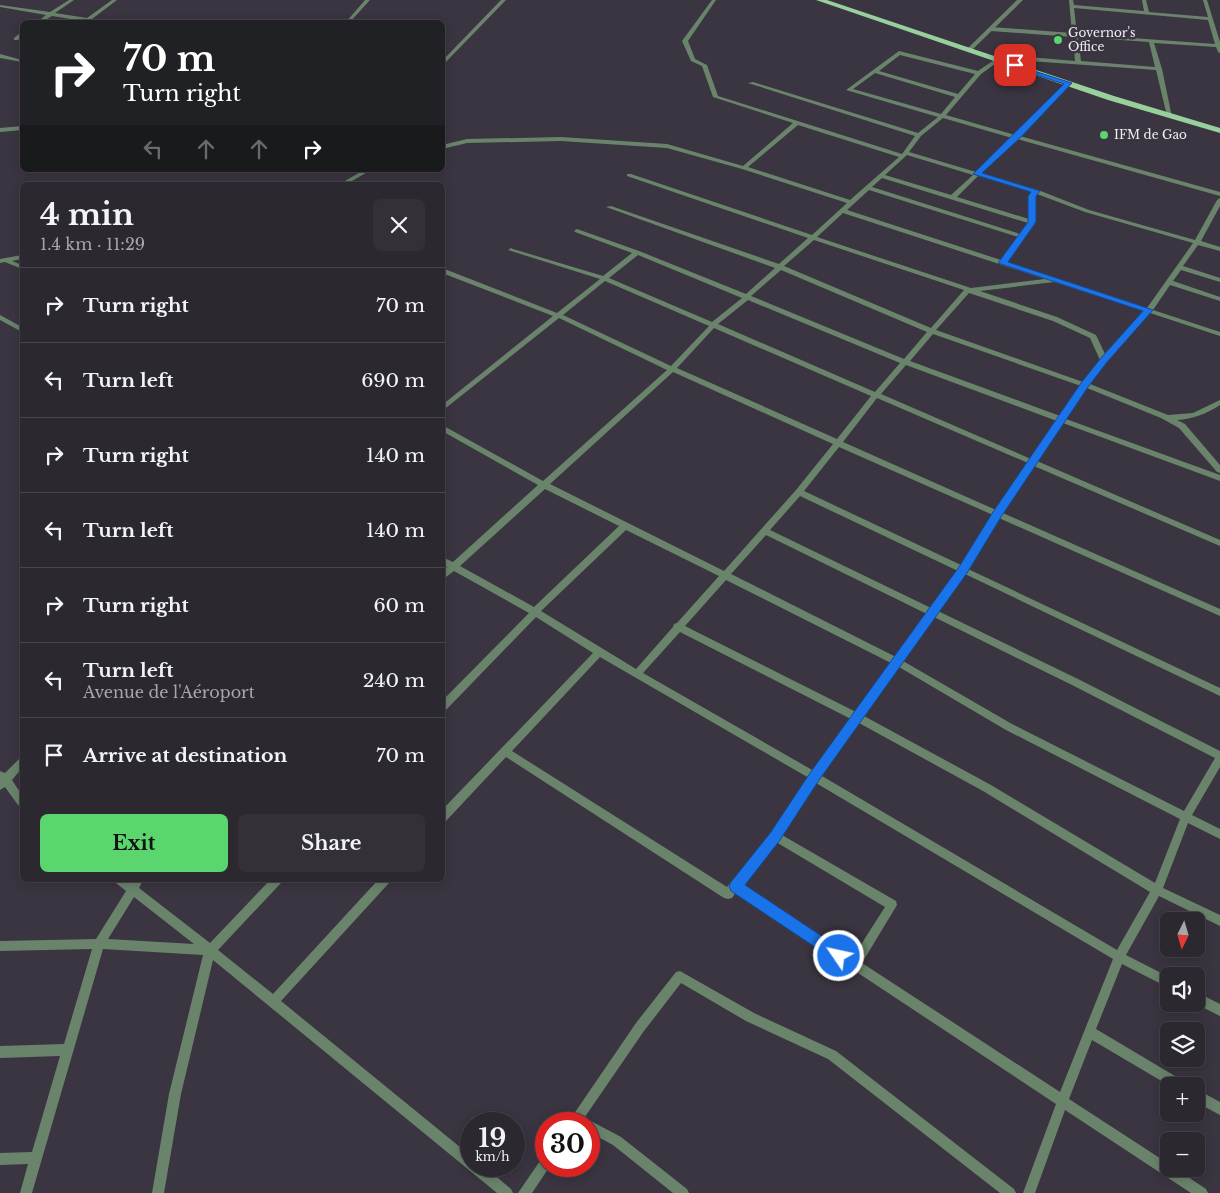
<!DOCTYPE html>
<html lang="en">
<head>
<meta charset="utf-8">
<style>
  :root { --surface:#2c2830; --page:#343038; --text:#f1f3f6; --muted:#a6a6ab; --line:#48444c; --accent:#5bd56e }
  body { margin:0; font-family:"Libre Baskerville",serif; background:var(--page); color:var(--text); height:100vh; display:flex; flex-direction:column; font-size:19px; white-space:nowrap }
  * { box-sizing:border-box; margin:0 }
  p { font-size:16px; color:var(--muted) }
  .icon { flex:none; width:28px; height:28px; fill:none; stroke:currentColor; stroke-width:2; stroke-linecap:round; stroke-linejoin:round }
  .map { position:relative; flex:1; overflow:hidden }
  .panel { position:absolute; left:20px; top:182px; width:425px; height:700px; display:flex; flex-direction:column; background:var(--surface); border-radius:8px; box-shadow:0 2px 12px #0003,0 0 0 1px var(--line) }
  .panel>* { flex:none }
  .top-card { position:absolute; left:20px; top:20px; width:425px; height:152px; border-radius:8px; box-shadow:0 2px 12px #0003,0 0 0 1px var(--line); background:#202124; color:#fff; overflow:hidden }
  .needle { width:32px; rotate:185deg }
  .buttons { position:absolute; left:1160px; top:912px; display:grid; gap:10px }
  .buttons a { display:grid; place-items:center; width:45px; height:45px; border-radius:8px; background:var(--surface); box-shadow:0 2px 12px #0003,0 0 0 1px var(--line); font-size:25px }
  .speed { position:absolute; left:460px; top:1112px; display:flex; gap:10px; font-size:25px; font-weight:700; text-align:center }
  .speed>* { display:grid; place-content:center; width:65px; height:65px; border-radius:50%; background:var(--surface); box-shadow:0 2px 12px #0003,0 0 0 1px var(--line); line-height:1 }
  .speed small { font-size:12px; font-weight:400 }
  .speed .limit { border:8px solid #d22; background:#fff; color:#111 }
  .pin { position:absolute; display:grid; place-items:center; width:42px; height:42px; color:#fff; margin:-21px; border-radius:10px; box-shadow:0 2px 8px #0006 }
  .me { position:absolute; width:55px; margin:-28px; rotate:304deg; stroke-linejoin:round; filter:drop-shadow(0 0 4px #0008) }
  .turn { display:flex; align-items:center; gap:18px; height:105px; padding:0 20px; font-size:22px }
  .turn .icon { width:65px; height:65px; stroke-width:2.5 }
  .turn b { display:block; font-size:35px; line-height:42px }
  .lanes { display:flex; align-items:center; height:48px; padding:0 20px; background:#0003; justify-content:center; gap:25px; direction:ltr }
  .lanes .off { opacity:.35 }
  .round { display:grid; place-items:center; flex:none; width:52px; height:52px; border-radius:8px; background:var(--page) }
  .summary { display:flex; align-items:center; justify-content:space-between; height:85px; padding:0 20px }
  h1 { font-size:30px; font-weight:800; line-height:38px }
  .cta { display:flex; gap:10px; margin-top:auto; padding:10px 20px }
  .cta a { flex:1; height:58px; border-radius:8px; background:var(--accent); color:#111; font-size:20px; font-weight:800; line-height:58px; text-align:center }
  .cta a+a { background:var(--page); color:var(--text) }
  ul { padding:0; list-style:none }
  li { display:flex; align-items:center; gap:15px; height:75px; padding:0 20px; border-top:1px solid var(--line) }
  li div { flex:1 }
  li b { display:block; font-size:19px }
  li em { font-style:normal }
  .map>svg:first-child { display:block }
</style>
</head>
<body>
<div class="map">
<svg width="1220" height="1193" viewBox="0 0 1220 1193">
  <rect width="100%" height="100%" fill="#3a3540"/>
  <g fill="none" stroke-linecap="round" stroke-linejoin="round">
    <path fill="#6a846b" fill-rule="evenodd" d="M 69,0 L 74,0 L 55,13 L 87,18 L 112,0 L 117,0 L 92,19 L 103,21 L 103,22 L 83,22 L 83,21 L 52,16 L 42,22 L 37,22 L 46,15 L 0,7 L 0,5 L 50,12 Z
      M 365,0 L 370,0 L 350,22 L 346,22 Z
      M 501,0 L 506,0 L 442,66 L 442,61 Z
      M 712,0 L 716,0 L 688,41 L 695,59 L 707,65 L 718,96 L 902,154 L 915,136 L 748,83 L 753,82 L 918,133 L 938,117 L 846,90 L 899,51 L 978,71 L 997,58 L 1029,57 L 1075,61 L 1073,37 L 991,31 L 988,29 L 991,27 L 1072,33 L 1069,0 L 1073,0 L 1074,5 L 1144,11 L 1142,0 L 1146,0 L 1149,12 L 1208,17 L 1203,0 L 1207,0 L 1220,42 L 1220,53 L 1218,52 L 1216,47 L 1154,43 L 1162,69 L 1172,117 L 1167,116 L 1156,70 L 1029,61 L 998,62 L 981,74 L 946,115 L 1015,135 L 1067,82 L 1071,82 L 1071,84 L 1020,136 L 1220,192 L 1220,196 L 1017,139 L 981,173 L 1038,190 L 1089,210 L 1195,240 L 1217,200 L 1220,198 L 1220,206 L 1201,241 L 1220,247 L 1220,251 L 1198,245 L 1183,266 L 1220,278 L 1220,282 L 1181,270 L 1173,281 L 1220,297 L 1220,301 L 1170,285 L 1153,310 L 1220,332 L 1220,336 L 1150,313 L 1107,362 L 1090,384 L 1168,415 L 1193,413 L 1220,400 L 1220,405 C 1206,414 1193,419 1177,420 L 1185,424 L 1220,465 L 1220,473 L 1217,472 L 1179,428 L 1161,418 L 1087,388 L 1066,419 L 1220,475 L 1220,481 L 1063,423 L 1037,461 L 1220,540 L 1220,546 L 1034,466 L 1003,513 L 1220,609 L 1220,616 L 999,518 L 968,569 L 1220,688 L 1220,696 L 965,574 L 938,611 L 1078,679 L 1220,751 L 1220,767 L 1192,815 L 1220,829 L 1220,839 L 1188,823 L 1163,888 L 1220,915 L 1220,926 L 1159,896 L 1126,955 L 1169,977 L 1169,988 L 1122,964 L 1096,1029 L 1185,1082 L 1187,1086 L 1170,1086 L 1092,1040 L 1069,1099 L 1169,1164 L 1169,1169 L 1176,1169 L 1206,1189 L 1208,1193 L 1191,1193 L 1065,1110 L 1035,1193 L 1023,1193 L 1056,1104 L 855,971 L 850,970 L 849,967 L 736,892 L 732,898 L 728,899 L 724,898 L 506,757 L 446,821 L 442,822 L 442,810 L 593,653 L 536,617 L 445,711 L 442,712 L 442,701 L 529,613 L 454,571 L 442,580 L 442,572 L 447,567 L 442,564 L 442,557 L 453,562 L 538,485 L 442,431 L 442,425 L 543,481 L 667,370 L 559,318 L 442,411 L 442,405 L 553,316 L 442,273 L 442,268 L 557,313 L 600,279 L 508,250 L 511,248 L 513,249 L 603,276 L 632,253 L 575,232 L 574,231 L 577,229 L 639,251 L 746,294 L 775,268 L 606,207 L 611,206 L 779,264 L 808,238 L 627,176 L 627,174 L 631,174 L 812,235 L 847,203 L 742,169 L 667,148 L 561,141 L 467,143 L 442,149 L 442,145 L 467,139 L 561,137 L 667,144 L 743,166 L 793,123 L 713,97 L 702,66 L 691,61 L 682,41 ZM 1074,8 L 1208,20 L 1215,44 L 1077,34 ZM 1078,37 L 1149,42 L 1155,67 L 1081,61 ZM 900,55 L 975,74 L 958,94 L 879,71 ZM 875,73 L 955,97 L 941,114 L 853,89 ZM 943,118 L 1012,138 L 976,172 L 909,152 L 921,136 ZM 798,125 L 899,157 L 850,200 L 748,167 ZM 907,155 L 973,175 L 951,195 L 885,175 ZM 978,176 L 1032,192 L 1029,196 L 1029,219 L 957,197 ZM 882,178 L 1028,223 L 1020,234 L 872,187 ZM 869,190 L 1018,237 L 1001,260 L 847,210 ZM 1037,194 L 1085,212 L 1193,243 L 1147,308 L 1006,262 L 1035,222 L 1035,196 ZM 843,213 L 1045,279 L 971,288 L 817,237 ZM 814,240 L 964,290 L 931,328 L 784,266 ZM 638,255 L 742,298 L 712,322 L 609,278 ZM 781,270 L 927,332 L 904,359 L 751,296 ZM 605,281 L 709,326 L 671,366 L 563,315 ZM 1054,282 L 1144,311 L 1105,354 L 1096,335 L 1057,317 L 980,291 ZM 969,293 L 1053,321 L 1090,338 L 1100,360 L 1083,382 L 936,330 ZM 748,300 L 900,363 L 875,392 L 718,324 ZM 714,328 L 871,396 L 837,439 L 677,368 ZM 933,334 L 1081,386 L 1060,416 L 910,361 ZM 906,365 L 1057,421 L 1031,459 L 881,394 ZM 673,372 L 833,444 L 796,490 L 724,571 L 550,484 ZM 877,398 L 1028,463 L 996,510 L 843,442 ZM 839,447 L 993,515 L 961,565 L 804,491 ZM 545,489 L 619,526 L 534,607 L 460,566 ZM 800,496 L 958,571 L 931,608 L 770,530 ZM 626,530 L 719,576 L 677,623 L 674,624 L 673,627 L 636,669 L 541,611 ZM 766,535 L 927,614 L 896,657 L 731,574 ZM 726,580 L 891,663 L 856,712 L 685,626 ZM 934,617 L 1072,685 L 1215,758 L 1184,811 L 1012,724 L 903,661 ZM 680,632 L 851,719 L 814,771 L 643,673 ZM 600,657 L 809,778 L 771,833 L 727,887 L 512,751 ZM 899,667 L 1006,730 L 1180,819 L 1155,883 L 991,785 L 864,716 ZM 859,723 L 983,791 L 1150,892 L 1117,950 L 822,776 ZM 816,783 L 1113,959 L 1060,1092 L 862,963 L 897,905 L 896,901 L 782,835 ZM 776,842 L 885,907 L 853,957 L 742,884 Z
      M 20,33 L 22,33 L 22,36 L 18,40 L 14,40 L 14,38 Z
      M 0,54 L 22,60 L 22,62 L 0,58 Z
      M 22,126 L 22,130 L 0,132 L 0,128 Z
      M 364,170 L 371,170 L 345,185 L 338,185 Z
      M 22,255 L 22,259 L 12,261 L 22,265 L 22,269 L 5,262 L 0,263 L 0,259 Z
      M 0,315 L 22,327 L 22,332 L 0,320 Z
      M 22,758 L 22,768 L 12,780 L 22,795 L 22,806 L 18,805 L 5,787 L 0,790 L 0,771 L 5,773 L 19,759 Z
      M 115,880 L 128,880 L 131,882 L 132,880 L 143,880 L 139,888 L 210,943 L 270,880 L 282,880 L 281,883 L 218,950 L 273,994 L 378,880 L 390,880 L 389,883 L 281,1001 L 471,1156 L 471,1166 L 484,1166 L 511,1189 L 513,1193 L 497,1193 L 213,960 L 181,1094 L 164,1193 L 152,1193 L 169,1094 L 203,955 L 103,949 L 32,1193 L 20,1193 L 28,1164 L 0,1165 L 0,1153 L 32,1152 L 60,1056 L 0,1058 L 0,1046 L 64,1044 L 92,949 L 0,951 L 0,941 L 96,939 L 126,891 L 116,883 ZM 134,897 L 194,944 L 108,939 Z
      M 680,971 L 754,1013 L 836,1051 L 1014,1189 L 1016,1193 L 1000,1193 L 828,1059 L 746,1021 L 681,983 L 644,1031 L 580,1124 L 567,1124 L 636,1023 L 676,972 Z
      M 1196,992 L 1220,1004 L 1220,1016 L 1196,1004 Z
      M 1196,1089 L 1220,1102 L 1220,1115 L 1196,1102 Z
      M 589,1120 L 621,1137 L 687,1189 L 689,1193 L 673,1193 L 613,1145 L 589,1132 L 589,1124 L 584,1124 L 585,1122 Z
      M 546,1156 L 546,1166 L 550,1166 L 532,1193 L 518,1193 L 542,1158 Z"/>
    <path fill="#6a846b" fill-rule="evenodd" d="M 1017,0 L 1023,0 L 971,51 L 967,51 L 967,49 Z"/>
    <path fill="#98d09d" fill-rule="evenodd" d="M 816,0 L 827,0 L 1114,96 L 1220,128 L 1220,133 L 1108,100 Z"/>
  </g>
  <path fill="#1a73e8" stroke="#114b97" d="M 1012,64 L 1072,83 L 1020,138 L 982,173 L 1040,191 L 1036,196 L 1036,222 L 1008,262 L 1153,310 L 1107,362 L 1088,387 L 1001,517 L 967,573 L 819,780 L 780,840 L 745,885 L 844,951 L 846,956 L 844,961 L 839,963 L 731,891 L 729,886 L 731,882 L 771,832 L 810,773 L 959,567 L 993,512 L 1081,383 L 1101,358 L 1143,311 L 998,263 L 1028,222 L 1028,196 L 1031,192 L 973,174 L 1064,84 L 1012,67 Z"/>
  <g fill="#5bd56e" stroke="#3a3540" stroke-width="2">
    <circle cx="1058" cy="40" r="5"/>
    <circle cx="1104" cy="135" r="5"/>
  </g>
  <g text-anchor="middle" stroke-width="5" stroke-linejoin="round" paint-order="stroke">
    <g font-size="12" fill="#f0edf4" stroke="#3a3540" text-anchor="start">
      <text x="1068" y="37">Governor's<tspan x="1068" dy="14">Office</tspan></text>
      <text x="1114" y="139">IFM de Gao</text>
    </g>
  </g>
</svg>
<div class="buttons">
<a><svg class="needle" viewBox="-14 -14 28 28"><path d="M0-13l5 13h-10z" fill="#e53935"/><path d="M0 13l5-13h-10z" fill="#a6a6ab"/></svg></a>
<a><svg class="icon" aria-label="sound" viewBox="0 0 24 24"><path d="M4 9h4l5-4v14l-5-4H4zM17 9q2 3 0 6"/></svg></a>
<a><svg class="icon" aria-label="layers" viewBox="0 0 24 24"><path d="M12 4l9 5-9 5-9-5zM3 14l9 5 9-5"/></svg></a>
<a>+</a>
<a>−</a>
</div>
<div class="speed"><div>19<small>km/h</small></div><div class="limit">30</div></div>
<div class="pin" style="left:1015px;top:65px;background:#d93025"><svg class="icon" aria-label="arrive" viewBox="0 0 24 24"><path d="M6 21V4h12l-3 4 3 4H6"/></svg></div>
<svg class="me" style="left:839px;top:956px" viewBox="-20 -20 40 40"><circle r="17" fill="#1a73e8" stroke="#fff" stroke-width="3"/><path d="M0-11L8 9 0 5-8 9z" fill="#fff"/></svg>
<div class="top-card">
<div class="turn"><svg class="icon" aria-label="right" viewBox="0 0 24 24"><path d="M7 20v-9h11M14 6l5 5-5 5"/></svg><div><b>70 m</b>Turn right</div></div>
<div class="lanes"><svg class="icon off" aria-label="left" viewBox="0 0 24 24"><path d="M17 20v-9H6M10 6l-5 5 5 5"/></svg><svg class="icon off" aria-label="ahead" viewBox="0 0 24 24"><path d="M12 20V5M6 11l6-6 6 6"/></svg><svg class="icon off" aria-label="ahead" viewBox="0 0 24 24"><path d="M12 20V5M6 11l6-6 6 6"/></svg><svg class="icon" aria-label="right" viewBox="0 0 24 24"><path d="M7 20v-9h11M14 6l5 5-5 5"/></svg></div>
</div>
<section class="panel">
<div class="summary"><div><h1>4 min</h1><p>1.4 km · 11:29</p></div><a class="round"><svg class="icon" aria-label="close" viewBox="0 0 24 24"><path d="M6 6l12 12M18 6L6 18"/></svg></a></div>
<ul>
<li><svg class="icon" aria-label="right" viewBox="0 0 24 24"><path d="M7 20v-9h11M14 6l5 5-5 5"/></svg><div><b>Turn right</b></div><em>70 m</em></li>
<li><svg class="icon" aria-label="left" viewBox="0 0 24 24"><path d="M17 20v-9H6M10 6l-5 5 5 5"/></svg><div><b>Turn left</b></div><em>690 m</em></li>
<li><svg class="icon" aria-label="right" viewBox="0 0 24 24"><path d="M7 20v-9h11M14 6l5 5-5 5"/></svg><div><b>Turn right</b></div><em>140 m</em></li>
<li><svg class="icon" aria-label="left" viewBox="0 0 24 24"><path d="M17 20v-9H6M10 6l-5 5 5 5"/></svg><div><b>Turn left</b></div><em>140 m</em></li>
<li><svg class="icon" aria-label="right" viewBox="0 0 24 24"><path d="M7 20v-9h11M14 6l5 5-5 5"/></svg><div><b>Turn right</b></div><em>60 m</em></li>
<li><svg class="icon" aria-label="left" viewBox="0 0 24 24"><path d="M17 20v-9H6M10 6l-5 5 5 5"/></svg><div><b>Turn left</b><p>Avenue de l'Aéroport</p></div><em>240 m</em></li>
<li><svg class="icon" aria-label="arrive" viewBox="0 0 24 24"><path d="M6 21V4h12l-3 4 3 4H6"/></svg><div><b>Arrive at destination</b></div><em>70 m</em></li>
</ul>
<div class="cta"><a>Exit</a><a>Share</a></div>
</section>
</div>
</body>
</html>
